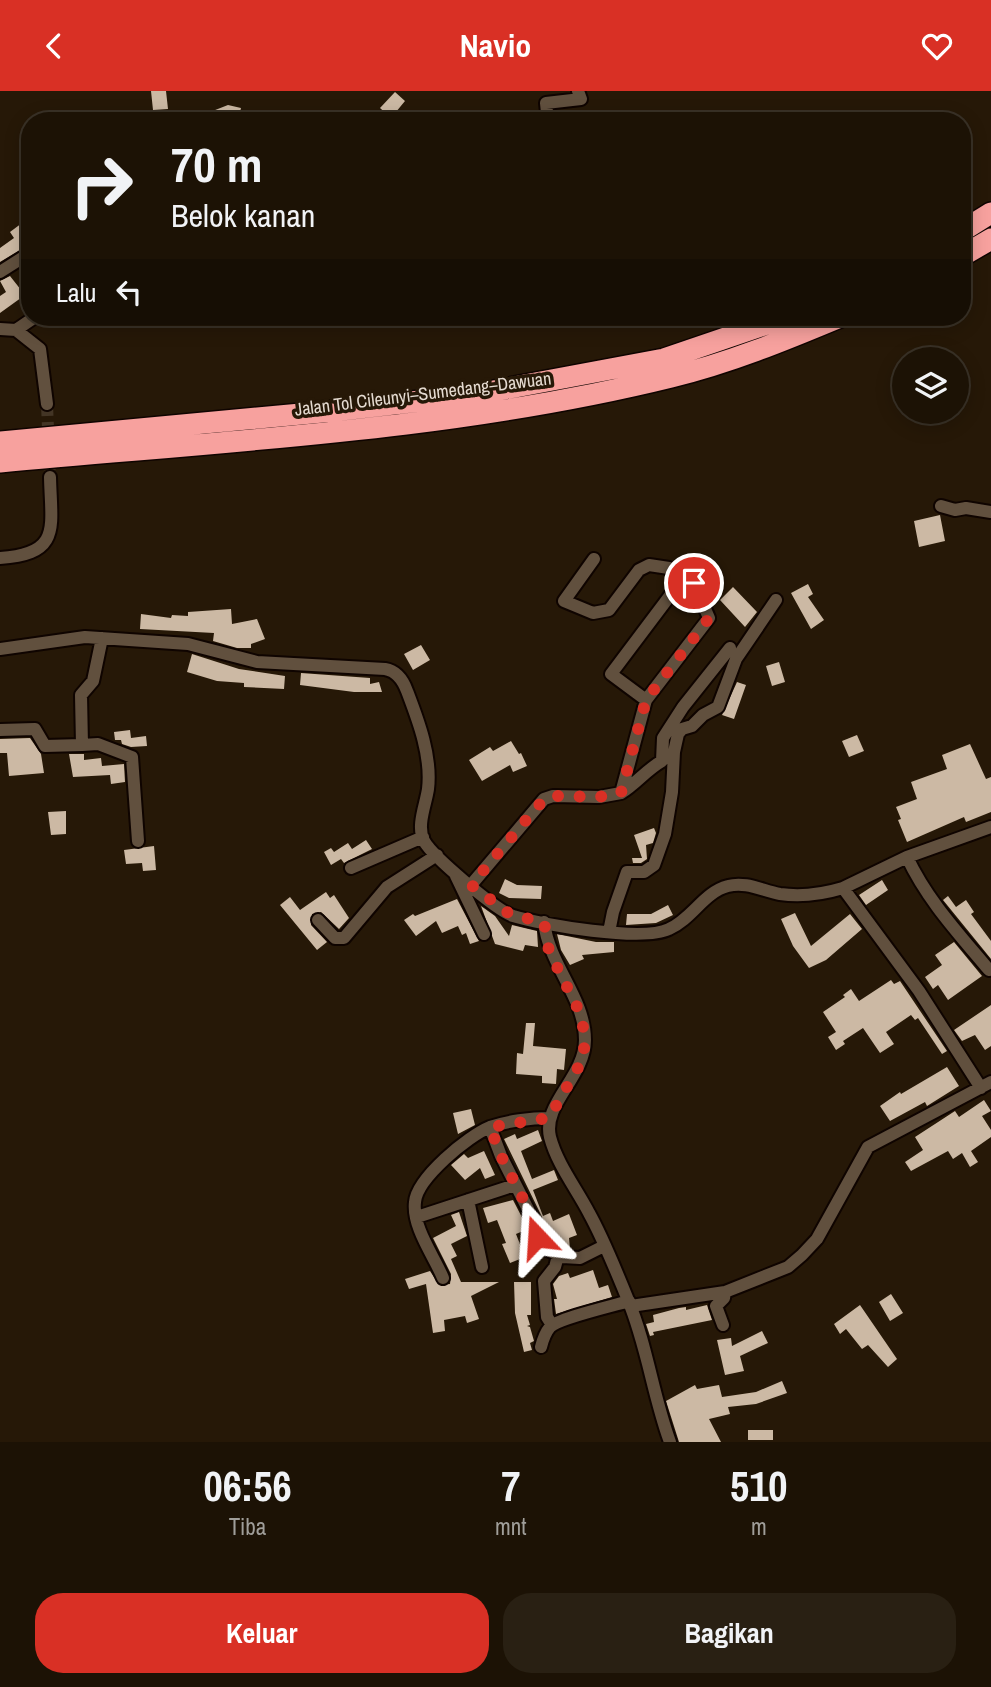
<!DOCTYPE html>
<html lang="id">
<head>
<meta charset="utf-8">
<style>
  :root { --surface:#1c1205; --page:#292013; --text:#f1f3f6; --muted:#a09e9a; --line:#3a3227; --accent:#d93025 }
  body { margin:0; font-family:"Archivo Narrow",sans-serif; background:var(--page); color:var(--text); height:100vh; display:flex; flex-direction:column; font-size:26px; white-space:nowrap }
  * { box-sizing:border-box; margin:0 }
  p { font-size:23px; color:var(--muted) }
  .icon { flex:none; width:38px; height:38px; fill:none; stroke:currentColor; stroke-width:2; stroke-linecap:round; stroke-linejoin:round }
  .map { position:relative; height:1351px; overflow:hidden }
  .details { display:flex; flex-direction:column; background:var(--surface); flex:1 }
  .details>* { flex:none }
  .guide { position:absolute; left:21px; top:21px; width:950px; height:214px; border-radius:28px; box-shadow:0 4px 18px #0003,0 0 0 2px var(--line); background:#1c1205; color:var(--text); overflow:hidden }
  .controls { position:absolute; left:892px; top:256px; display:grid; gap:14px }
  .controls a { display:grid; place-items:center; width:77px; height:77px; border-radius:50%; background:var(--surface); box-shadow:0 4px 18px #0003,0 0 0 2px var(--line); font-size:35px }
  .pin { position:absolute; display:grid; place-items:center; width:60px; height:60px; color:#fff; margin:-30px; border:4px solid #fff; border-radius:50%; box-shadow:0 2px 7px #0007 }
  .me { position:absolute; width:77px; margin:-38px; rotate:340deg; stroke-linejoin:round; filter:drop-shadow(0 0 5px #0008) }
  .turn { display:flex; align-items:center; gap:24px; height:147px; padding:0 35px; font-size:32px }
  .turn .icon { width:91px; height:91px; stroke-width:2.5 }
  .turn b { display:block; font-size:49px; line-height:60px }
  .then { display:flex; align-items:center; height:66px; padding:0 35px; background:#0003; gap:14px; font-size:26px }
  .eta { display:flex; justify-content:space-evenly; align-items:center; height:119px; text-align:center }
  .eta b { font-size:42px; font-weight:700; line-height:49px }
  .button { display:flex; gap:14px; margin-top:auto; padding:14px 35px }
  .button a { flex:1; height:80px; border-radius:28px; background:var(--accent); color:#fff; font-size:28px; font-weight:700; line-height:80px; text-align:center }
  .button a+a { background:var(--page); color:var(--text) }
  header { display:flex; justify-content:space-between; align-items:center; height:91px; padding:0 35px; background:var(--accent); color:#fff; font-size:32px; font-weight:700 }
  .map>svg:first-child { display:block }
</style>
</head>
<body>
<header><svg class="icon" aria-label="back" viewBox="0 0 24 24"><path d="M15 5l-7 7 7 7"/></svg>Navio<svg class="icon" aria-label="heart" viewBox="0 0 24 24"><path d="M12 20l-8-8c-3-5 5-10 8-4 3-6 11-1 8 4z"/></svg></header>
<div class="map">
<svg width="991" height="1351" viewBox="0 0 991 1351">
  <rect width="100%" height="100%" fill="#261807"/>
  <path fill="#ccb9a4" d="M 151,0 L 166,0 L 168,18 L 153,19 Z
    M 395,1 L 405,10 L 391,27 L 380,17 Z
    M 228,14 L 241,17 L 238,30 L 187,30 Z
    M 30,126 L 30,153 L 0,171 L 0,157 L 14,147 L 10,141 Z
    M 10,185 L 25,204 L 0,222 L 0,205 L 6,201 L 0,190 Z
    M 940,424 L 945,450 L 919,456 L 914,430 Z
    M 808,493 L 813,503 L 808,506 L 824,529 L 811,538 L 791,502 Z
    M 733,496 L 757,521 L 745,536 L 720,509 Z
    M 231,518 L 232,533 L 257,528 L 265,548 L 251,553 L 251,557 L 237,557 L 213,550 L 214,542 L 140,538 L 141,523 L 171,527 L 172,524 L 188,525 L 188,521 Z
    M 421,554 L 430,569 L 413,579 L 404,563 Z
    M 192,563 L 239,578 L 285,585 L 284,598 L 244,596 L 244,592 L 217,590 L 187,581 Z
    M 779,571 L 785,591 L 772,595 L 766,575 Z
    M 301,582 L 370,587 L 370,593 L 379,591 L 382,601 L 354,601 L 300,594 Z
    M 737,591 L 746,594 L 734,628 L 722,624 Z
    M 130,639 L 131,647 L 146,645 L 147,655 L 131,656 L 122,653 L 121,649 L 115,649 L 114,641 Z
    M 857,644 L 864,660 L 849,666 L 842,650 Z
    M 30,647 L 41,663 L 44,682 L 9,685 L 7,662 L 0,662 L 0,648 Z
    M 511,650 L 519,663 L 521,662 L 527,675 L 513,681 L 510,674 L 482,690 L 469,669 L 490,656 L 493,660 Z
    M 970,653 L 986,688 L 991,686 L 991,721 L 966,731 L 964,726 L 907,751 L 898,729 L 901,728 L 896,716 L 917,708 L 911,691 L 947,678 L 942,664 Z
    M 69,663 L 84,663 L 84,669 L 101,667 L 102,675 L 124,673 L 125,691 L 111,693 L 110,684 L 73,686 Z
    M 66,720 L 66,743 L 51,744 L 48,721 Z
    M 654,737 L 656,742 L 653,752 L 646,754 L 647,768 L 641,772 L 633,772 L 632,767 L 642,767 L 634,744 Z
    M 366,749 L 372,758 L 344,772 L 341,768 L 331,774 L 324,761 L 331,757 L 334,761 L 348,752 L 352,758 Z
    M 154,755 L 156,779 L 143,780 L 142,772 L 126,773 L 124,759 Z
    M 505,788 L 517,794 L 542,795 L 541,808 L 509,807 L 499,802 Z
    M 882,789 L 888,799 L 866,814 L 859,804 Z
    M 326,801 L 330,807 L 334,804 L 349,827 L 339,838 L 321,821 L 312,823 L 311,834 L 327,851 L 317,859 L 280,814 L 290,806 L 300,819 Z
    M 948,805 L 956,816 L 966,809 L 974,821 L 971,823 L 991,850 L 991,868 L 943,809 Z
    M 457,808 L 479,850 L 470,853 L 466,842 L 462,844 L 458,835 L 442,842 L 436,830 L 416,845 L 404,829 L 413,823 L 415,825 Z
    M 668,814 L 673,824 L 656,832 L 626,834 L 627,823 L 651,823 Z
    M 481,815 L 495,825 L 509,845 L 512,834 L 537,840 L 538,856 L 525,854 L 523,860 L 495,853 Z
    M 795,822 L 811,855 L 850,823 L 862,838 L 826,869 L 809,877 L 793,855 L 781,828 Z
    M 557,843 L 596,851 L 614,851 L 614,861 L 582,864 L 584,868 L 570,874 L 561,859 Z
    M 954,851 L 982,885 L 948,909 L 938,894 L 933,898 L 925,886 L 942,874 L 935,864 Z
    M 891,889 L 894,893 L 900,890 L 947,960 L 942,963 L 918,927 L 915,929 L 911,924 L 886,941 L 894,953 L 880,962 L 863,937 L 843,950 L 845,953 L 836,959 L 828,946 L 836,941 L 823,921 L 845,906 L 843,904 L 851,898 L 859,910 Z
    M 991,914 L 991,955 L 985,959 L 975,944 L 962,950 L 954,939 Z
    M 526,932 L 535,932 L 533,955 L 566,958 L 564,979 L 557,978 L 556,993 L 542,992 L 542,985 L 516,983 L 517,962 L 523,963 Z
    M 947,976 L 959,995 L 927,1015 L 925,1011 L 890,1030 L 880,1015 L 900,1001 L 901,1003 Z
    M 984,1009 L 991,1020 L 982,1025 L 991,1039 L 991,1046 L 971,1060 L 978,1071 L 970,1076 L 962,1062 L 953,1068 L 948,1060 L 911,1080 L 905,1071 L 923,1059 L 915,1046 L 955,1020 L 959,1026 Z
    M 471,1018 L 475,1034 L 458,1043 L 453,1022 Z
    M 538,1039 L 542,1050 L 521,1060 L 532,1088 L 554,1079 L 558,1089 L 533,1099 L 543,1125 L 550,1122 L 553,1130 L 569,1123 L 577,1144 L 569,1147 L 570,1158 L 558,1154 L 558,1150 L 549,1150 L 544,1130 L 504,1048 L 515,1043 L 517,1048 Z
    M 484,1060 L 495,1084 L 485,1088 L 480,1077 L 465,1089 L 451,1074 L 464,1063 L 468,1067 Z
    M 513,1109 L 528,1138 L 516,1143 L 525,1166 L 510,1172 L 502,1153 L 506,1152 L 497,1129 L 488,1132 L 483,1117 Z
    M 459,1121 L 467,1145 L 451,1153 L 457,1165 L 451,1168 L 461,1191 L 499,1191 L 471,1205 L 479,1228 L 467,1232 L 465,1225 L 444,1229 L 445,1240 L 433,1242 L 426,1193 L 409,1198 L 405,1188 L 430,1180 L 439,1194 L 450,1193 L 451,1183 L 433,1147 L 456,1135 L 451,1124 Z
    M 593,1179 L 599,1197 L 608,1194 L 612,1206 L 556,1223 L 554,1208 L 557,1208 L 553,1193 L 559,1185 L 568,1182 L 570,1187 Z
    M 514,1191 L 531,1191 L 531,1224 L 527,1224 L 530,1234 L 527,1235 L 530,1236 L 534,1250 L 530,1252 L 532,1259 L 524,1261 L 515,1222 Z
    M 891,1203 L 903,1222 L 890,1230 L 879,1211 Z
    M 707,1214 L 712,1229 L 653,1241 L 654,1244 L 650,1245 L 646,1233 L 654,1231 L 653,1224 L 679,1217 L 686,1216 L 686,1219 Z
    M 860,1214 L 897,1268 L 888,1276 L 868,1254 L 862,1258 L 846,1238 L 840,1243 L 834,1233 Z
    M 762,1240 L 768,1252 L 740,1265 L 744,1280 L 725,1284 L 717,1249 L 731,1247 L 732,1255 Z
    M 782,1290 L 787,1302 L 756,1313 L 728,1316 L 730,1323 L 709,1328 L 721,1351 L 679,1351 L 666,1310 L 695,1294 L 697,1298 L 719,1294 L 722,1306 L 756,1301 Z
    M 748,1339 L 773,1339 L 773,1349 L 748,1349 Z"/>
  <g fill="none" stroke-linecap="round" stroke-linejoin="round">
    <path stroke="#433525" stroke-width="12" stroke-dasharray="12 6" stroke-linecap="butt" d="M 47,313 L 50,386"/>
    <g stroke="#0f0400" stroke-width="16">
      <path id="street" d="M 548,30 L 546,12 L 581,8 L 578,0
        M 0,181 L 30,162
        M 0,238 L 16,239 L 40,258 L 47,313
        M 16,239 L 35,226
        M 941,415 L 955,419 L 966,417 L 991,421
        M 0,467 C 62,463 51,436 50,386
        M 0,558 L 85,546 L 188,553 L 257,571 L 385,578 C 397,580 403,589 407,600 C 418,629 432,665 428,698 C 426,713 416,735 424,750 C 433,766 496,819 513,825 C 542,834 643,851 669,838 C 692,828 704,801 728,795 C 746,790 763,800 780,803 C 801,806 823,803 843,797 L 907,766 L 991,736
        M 646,609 L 611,583 L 684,486
        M 0,639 L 35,638 L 45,655 L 82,654 L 81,604 L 93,590 L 102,547
        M 82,654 L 98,653 L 132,666 L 138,750
        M 621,702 C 636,693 646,679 662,670 L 663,647 L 683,616 L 730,557
        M 907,766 C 927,809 959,843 989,879
        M 351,777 L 423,746
        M 456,785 L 484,843
        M 471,794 L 544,708 L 553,705 L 599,706 L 621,702 L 646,609 L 709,527 L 694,492 L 669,477 L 649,474 L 639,479 L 609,519 L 593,522 L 564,510 L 594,468
        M 843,797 L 919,900 L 981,997
        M 318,829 L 335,847 L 344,847 L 387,796 L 437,764
        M 544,831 C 549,875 585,906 585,949 C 585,986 542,1013 550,1046 C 557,1073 576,1097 589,1122 C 604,1149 616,1180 628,1209 C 647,1254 653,1305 670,1351
        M 609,841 L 613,821 L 627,781 L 644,781 L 654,774 L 665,743 L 672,701 L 674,661 L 678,643 L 682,638 L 692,635 L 703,624 L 718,616 L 736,568 L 776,509
        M 490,1036 L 501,1065 L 536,1134 L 542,1156 L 562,1166 L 580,1167 L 604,1155
        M 468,1109 L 482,1176
        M 417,1126 L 515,1094
        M 443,1187 C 434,1165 412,1136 415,1111 C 417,1087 468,1045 490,1036 C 507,1030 531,1027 549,1027
        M 725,1201 L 788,1176 L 802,1164 L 817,1148 L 868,1056 L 991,991
        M 631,1215 L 725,1201 L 724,1207 L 716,1215 L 723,1234
        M 552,1234 L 547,1226 L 544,1190 L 555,1176 L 558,1165
        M 541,1256 C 543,1248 545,1242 550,1236 C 559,1227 613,1215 629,1210"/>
    </g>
    <g stroke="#0f0400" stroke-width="24">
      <path id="highway" d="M 962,140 L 991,122
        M 962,165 L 991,148
        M 0,351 L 333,320 L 472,304 L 664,268 L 787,226
        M 0,371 C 223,350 452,340 671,286 C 729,272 785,249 840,226"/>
    </g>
    <use href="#street" stroke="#61503e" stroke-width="12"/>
    <use href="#highway" stroke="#f7a19e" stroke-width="21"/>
  </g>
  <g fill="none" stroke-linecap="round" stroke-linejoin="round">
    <path stroke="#d93025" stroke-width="12" stroke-dasharray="0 21.6" d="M 537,1146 L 536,1133 L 501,1065 L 490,1036 L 549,1027 L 583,968 L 585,948 L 581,924 L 549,860 L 544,831 L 511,824 L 471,794 L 544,708 L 553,705 L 599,706 L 621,702 L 646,609 L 709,527 L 694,492"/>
  </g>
  <g text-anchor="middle" stroke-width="7" stroke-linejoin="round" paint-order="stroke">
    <g font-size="18" fill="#e5dbd1" stroke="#261807">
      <text transform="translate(423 303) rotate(-7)" y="6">Jalan Tol Cileunyi–Sumedang–Dawuan</text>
    </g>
  </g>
</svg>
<div class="controls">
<a><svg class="icon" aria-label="layers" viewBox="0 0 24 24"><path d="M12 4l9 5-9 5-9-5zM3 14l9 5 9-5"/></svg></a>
</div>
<div class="pin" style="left:694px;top:492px;background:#d93025"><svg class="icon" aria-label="arrive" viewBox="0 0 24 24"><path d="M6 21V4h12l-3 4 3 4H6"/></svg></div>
<svg class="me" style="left:537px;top:1146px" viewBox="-20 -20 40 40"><path d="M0-17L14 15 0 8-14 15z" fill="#d93025" stroke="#fff" stroke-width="4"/></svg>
<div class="guide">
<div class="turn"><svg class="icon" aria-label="right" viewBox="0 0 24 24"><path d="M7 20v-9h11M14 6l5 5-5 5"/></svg><div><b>70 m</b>Belok kanan</div></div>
<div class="then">Lalu<svg class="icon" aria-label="left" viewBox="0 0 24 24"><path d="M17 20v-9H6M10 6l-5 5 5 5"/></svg></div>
</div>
</div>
<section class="details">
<div class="eta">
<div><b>06:56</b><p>Tiba</p></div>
<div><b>7</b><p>mnt</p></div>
<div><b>510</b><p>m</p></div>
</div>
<div class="button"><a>Keluar</a><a>Bagikan</a></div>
</section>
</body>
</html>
